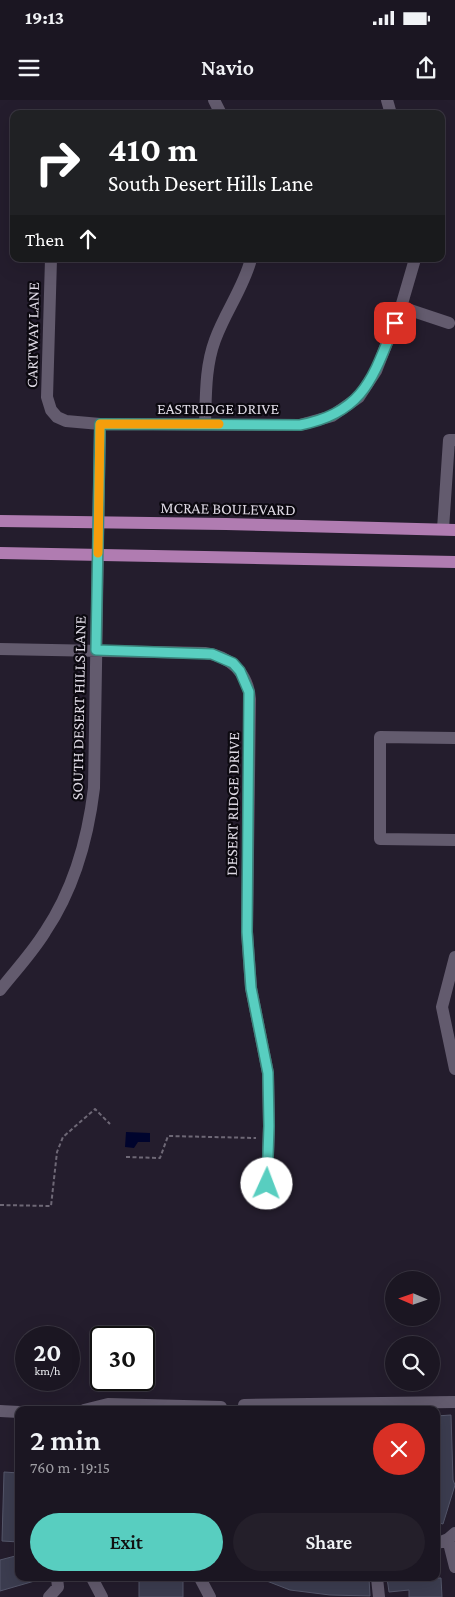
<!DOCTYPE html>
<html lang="en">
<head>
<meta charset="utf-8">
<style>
  :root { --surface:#1b1622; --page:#241f2a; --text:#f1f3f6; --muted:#a09fa5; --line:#393540; --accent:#58cec0 }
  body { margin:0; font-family:"Crimson Pro",serif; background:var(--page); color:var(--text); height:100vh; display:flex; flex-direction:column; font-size:19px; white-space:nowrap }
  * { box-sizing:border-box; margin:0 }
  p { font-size:16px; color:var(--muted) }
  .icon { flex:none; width:28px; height:28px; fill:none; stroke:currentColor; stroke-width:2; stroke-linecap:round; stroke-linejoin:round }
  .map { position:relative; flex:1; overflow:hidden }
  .details { position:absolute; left:15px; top:1306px; width:425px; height:175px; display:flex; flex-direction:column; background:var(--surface); border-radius:10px; box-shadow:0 5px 20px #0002,0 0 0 1px var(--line) }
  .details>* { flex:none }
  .banner { position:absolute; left:10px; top:10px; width:435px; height:152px; border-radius:10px; box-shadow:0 5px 20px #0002,0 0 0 1px var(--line); background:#202124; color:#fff; overflow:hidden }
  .needle { width:32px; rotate:272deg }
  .buttons { position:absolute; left:385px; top:1171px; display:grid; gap:10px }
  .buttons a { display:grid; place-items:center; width:55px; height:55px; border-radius:50%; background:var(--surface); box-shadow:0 5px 20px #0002,0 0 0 1px var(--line); font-size:25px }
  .speed { position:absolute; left:15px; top:1226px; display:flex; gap:10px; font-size:25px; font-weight:700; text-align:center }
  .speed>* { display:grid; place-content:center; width:65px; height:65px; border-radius:50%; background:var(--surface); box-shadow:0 5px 20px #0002,0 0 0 1px var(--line); line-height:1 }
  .speed small { font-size:12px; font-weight:400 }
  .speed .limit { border:2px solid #111; border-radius:8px; background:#fff; color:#111 }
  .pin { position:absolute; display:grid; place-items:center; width:42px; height:42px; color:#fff; margin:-21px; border-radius:10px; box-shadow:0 2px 8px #0006 }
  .me { position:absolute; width:55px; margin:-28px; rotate:2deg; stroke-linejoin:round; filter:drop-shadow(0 0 4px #0008) }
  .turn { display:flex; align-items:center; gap:18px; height:105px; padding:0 15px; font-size:22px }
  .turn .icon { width:65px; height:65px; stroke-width:2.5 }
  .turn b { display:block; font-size:35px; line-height:42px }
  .then { display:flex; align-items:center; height:48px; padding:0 15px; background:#0003; gap:10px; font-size:19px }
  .round { display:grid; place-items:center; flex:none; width:52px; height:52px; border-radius:26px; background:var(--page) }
  .headline { display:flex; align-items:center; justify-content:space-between; height:85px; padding:0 15px }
  h1 { font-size:30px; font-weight:600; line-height:38px }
  .primary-button { display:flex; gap:10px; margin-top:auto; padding:10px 15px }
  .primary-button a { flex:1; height:58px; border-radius:30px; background:var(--accent); color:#111; font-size:20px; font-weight:600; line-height:58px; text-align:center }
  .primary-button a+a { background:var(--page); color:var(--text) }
  .status { display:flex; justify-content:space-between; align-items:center; height:35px; padding:0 25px; background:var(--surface); direction:ltr }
  .status svg { height:14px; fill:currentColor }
  header { display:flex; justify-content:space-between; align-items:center; height:65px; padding:0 15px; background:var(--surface); font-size:22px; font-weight:600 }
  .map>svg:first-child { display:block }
</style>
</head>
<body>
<div class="status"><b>19:13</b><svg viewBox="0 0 49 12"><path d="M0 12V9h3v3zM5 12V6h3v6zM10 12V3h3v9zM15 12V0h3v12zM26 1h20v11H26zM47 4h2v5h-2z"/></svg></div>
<header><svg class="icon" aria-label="menu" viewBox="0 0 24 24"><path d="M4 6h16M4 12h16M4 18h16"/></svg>Navio<svg class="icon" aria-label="share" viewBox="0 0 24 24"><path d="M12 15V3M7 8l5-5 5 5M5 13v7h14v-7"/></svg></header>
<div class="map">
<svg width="455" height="1497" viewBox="0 0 455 1497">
  <rect width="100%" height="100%" fill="#241d2d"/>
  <path fill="#00042d" d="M 126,1032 L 150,1033 L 150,1042 L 138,1042 L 134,1048 L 125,1047 Z"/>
  <path fill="#3c3d50" stroke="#55576b" d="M 451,1315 L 453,1380 L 455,1385 L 443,1424 L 436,1422 L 436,1316 Z
    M 4,1372 L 19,1373 L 19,1442 L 2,1441 Z
    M 19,1455 L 19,1478 L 38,1478 L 38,1480 L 0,1491 L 0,1460 Z
    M 139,1478 L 183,1479 L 183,1497 L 139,1497 Z
    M 259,1478 L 369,1478 L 370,1496 L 330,1495 L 290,1490 Z
    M 387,1478 L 441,1478 L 442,1497 L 409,1497 L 409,1490 L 389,1492 Z"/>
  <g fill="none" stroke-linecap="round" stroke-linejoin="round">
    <path stroke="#6e6876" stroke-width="2" stroke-dasharray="4 2.5" stroke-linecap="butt" d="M 126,1057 L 160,1058 L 168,1036 L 256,1038
      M 0,1105 L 51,1106 L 57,1052 L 63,1037 L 95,1009 L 110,1024"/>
    <path stroke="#635b6e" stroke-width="12" d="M 214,0 L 221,14
      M 387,0 L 391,14
      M 51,159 L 47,297 L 51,310 L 57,317 L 66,321 L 100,324 L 300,325 L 332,316 L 359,297 L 376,271 L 401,207 L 415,159
      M 401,207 L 449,223
      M 205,324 C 206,296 205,267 215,240 C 225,212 244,187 251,159
      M 443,429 L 449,340 L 455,340
      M 0,549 L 205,553 C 230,556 248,573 250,599 L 247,832 L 251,888 L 268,973 L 269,1026 L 267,1084
      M 455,638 L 380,637 L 380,739 L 455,740
      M 455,857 L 442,907 L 455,969
      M 0,890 C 15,871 32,853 45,832 C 74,789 88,738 94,688 L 100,324
      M 244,1305 L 455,1302
      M 84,1310 L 108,1304 L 221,1307 L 221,1310
      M 0,1311 L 19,1312
      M 448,1439 L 455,1467
      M 436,1444 L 448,1439 L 455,1433
      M 92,1478 L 102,1497
      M 200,1478 L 210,1497
      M 377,1478 L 379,1497
      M 49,1497 L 58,1487 L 57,1478"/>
    <path stroke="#b07cb1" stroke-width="12" d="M 0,421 L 226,424 L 455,430
      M 0,453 L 455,462"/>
  </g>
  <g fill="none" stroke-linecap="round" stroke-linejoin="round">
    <g stroke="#39867d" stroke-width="12">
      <path id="route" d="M 267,1084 L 269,1026 L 268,973 L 251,888 L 247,832 L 249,592 L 240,571 L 233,563 L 212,554 L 96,550 L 100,324 L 300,325 C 364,313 373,277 395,223"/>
    </g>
    <use href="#route" stroke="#58cec0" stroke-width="9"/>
    <path stroke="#f59e0b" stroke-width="9" d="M 98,453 L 100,324 L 219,324"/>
  </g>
  <g text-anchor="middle" stroke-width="4.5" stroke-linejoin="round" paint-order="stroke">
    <g font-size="16" fill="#ded9e4" stroke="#0c0910">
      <text transform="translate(32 235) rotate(-89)" y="6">CARTWAY LANE</text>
      <text x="218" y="314">EASTRIDGE DRIVE</text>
      <text transform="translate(228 408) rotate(1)" y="6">MCRAE BOULEVARD</text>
      <text transform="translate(78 608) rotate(-89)" y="6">SOUTH DESERT HILLS LANE</text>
      <text transform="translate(232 704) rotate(-89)" y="6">DESERT RIDGE DRIVE</text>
    </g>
  </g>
</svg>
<div class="buttons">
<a><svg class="needle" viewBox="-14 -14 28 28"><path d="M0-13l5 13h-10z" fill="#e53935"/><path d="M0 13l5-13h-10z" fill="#a09fa5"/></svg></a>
<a><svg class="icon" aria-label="search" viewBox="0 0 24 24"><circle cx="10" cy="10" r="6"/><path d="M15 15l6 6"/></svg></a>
</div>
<div class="speed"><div>20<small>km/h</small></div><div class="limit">30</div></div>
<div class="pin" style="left:395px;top:223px;background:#d93025"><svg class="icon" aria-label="arrive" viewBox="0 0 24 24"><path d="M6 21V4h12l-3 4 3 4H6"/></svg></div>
<svg class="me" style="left:267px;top:1084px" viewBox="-20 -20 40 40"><circle r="19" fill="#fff"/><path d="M0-13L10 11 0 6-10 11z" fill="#58cec0"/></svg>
<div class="banner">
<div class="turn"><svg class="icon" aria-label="right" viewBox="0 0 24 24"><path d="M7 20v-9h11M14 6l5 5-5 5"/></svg><div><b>410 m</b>South Desert Hills Lane</div></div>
<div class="then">Then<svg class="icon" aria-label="ahead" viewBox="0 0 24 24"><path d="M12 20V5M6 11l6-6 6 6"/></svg></div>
</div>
<section class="details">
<div class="headline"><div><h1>2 min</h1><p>760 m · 19:15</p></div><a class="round" style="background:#d93025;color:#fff"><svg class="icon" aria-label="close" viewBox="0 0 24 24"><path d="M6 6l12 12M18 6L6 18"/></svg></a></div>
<div class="primary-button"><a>Exit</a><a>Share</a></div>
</section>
</div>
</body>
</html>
